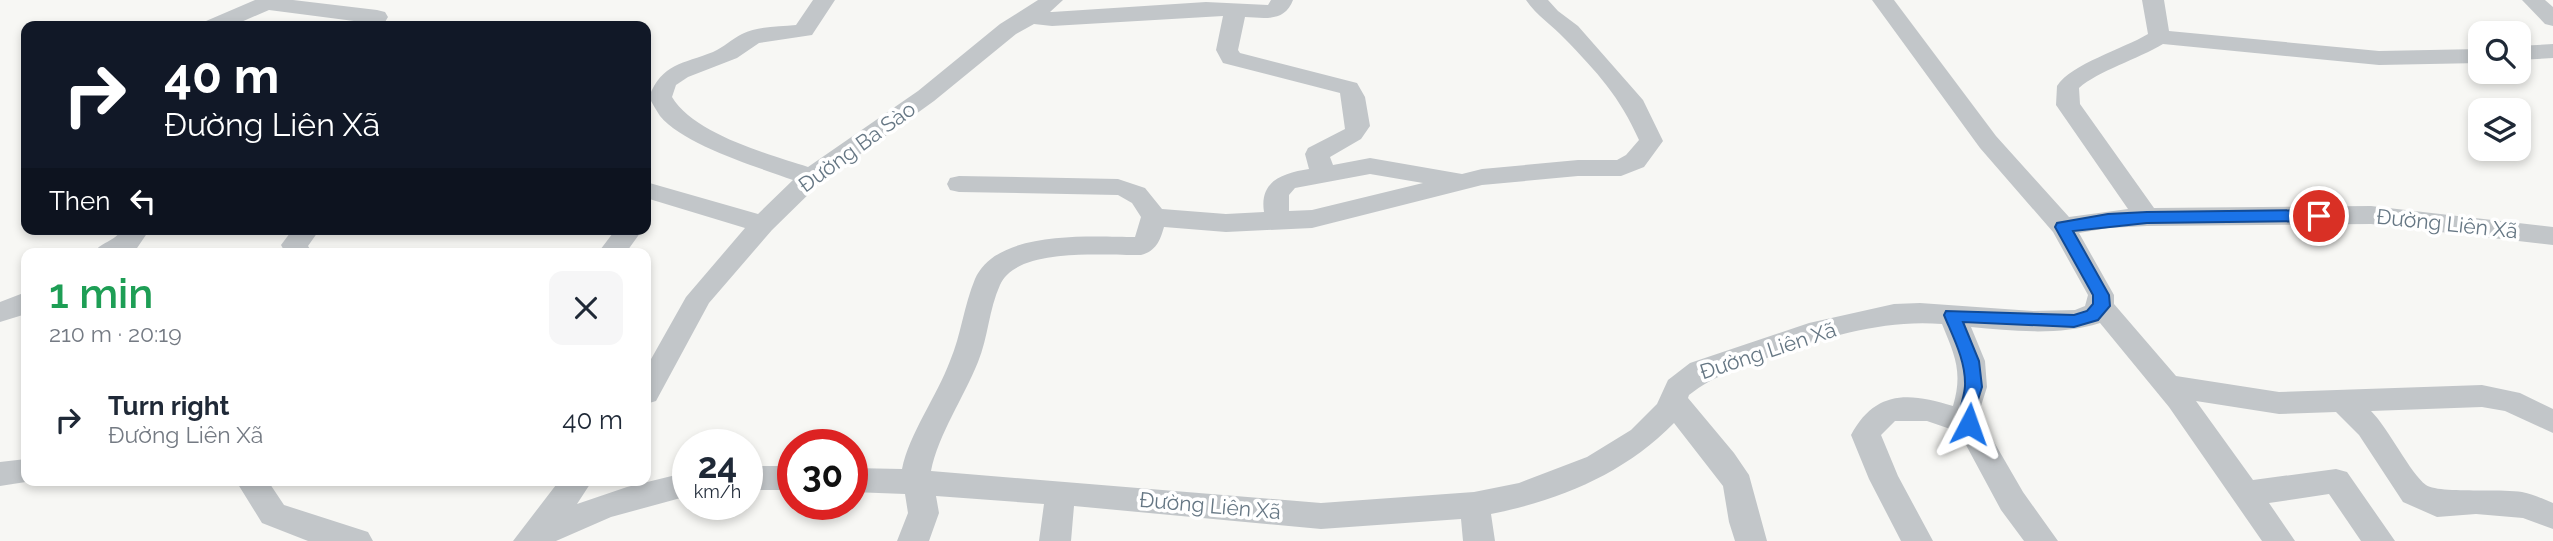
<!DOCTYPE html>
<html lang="en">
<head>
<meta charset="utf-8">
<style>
  :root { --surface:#fff; --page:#f6f6f7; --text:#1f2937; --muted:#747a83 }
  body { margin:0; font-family:Raleway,sans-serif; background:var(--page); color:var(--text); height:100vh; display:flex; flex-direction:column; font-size:26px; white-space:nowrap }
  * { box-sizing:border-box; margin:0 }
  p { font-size:23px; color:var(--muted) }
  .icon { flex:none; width:38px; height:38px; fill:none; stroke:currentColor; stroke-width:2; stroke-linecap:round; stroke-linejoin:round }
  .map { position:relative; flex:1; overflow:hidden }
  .details { position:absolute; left:21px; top:248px; width:630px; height:238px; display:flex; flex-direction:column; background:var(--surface); border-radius:14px; box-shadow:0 4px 10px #0003 }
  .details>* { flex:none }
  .banner { position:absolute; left:21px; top:21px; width:630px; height:214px; border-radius:14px; box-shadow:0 4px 10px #0003; background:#111827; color:#fff; overflow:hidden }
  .tools { position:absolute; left:2468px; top:21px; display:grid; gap:14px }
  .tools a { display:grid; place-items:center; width:63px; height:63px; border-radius:14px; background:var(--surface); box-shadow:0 4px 10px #0003; font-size:35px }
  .speed { position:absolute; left:672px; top:429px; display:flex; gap:14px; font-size:35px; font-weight:700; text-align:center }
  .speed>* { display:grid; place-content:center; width:91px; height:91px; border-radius:50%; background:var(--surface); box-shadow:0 4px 10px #0003; line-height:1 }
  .speed small { font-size:18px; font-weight:400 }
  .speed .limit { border:10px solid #d22; background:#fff; color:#111 }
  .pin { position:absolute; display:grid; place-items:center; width:60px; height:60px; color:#fff; margin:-30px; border:4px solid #fff; border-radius:50%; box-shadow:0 2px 7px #0007 }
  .me { position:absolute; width:77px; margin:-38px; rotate:4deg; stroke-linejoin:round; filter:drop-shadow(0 0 5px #0008) }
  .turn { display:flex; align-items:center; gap:24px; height:147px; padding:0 28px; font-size:32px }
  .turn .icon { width:91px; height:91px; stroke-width:2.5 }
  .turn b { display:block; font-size:49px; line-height:60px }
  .then { display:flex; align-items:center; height:66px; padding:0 28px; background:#0003; gap:14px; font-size:26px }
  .round { display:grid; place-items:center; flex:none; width:74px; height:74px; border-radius:14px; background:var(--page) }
  .headline { display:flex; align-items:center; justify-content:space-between; height:119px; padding:0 28px }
  h1 { font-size:42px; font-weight:600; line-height:52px; color:#1e9e55 }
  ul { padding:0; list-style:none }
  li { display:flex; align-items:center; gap:21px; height:105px; padding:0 28px }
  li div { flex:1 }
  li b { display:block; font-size:26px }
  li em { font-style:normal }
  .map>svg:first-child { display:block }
</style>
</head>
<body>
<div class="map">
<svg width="2553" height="541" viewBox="0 0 2553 541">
  <rect width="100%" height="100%" fill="#f7f7f4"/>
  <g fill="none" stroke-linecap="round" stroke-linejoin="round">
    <path fill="#c2c6c9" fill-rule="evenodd" d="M 255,0 L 293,0 L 377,10 L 385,12 L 388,17 L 385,22 L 377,24 L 269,10 L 232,26 L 203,26 L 206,21 Z
      M 813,0 L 835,0 L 812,35 L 759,43 L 737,58 L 688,77 L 676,85 L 672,97 C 694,134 768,154 808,167 L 918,91 L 1000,24 L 1038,0 L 1063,0 L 1050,12 L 1052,12 L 1206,2 L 1268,5 L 1271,0 L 1293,0 C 1285,22 1265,18 1245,17 L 1238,50 L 1240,53 L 1357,83 L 1365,97 L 1370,126 L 1361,139 L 1330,157 L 1333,165 L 1370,158 L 1462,174 L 1482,169 L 1578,160 L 1617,160 L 1626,155 L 1639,140 C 1620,97 1597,72 1565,39 C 1552,25 1537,16 1526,0 L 1548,0 L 1558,11 L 1578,26 L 1643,100 L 1663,141 L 1644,167 L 1621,176 L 1578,176 L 1482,185 L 1312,228 L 1226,232 L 1164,227 C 1160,241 1156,251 1141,255 C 1106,256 1017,246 1000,285 C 989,309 988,338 978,362 C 964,397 938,435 931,471 L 1321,503 L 1474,492 L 1519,483 L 1587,457 L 1631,430 L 1657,404 L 1668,380 L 1690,363 L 1809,323 L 1894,304 L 1920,303 L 2033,311 L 2075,310 L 2085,306 L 2088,295 L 2053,232 L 1980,148 L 1872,0 L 1894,0 L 1996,136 L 2069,217 L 2128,209 L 2056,105 L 2057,86 C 2071,64 2123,49 2148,34 L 2142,0 L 2164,0 L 2169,31 L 2379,51 L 2480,49 L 2480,63 L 2379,65 L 2163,44 C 2138,59 2098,71 2079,88 L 2080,104 L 2154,208 L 2371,206 L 2553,227 L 2553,245 L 2371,224 L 2147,226 L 2108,228 L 2079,233 L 2114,295 L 2114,304 L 2176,376 L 2279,392 L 2482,385 L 2520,393 L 2553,409 L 2553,433 L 2505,411 L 2482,407 L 2371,411 C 2389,429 2410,473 2426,485 C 2439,494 2500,488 2522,492 C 2533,494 2543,499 2553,503 L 2553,529 L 2523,518 L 2476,514 L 2437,517 L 2403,502 L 2359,435 L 2336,412 L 2279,414 L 2196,401 L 2253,480 L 2336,469 L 2347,472 L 2395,541 L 2361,541 L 2329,494 L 2269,503 L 2295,541 L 2262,541 L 2169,407 L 2100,323 C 2058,336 2014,331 1971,327 L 1985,361 L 1987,387 L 1981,406 L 1983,423 L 2023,492 L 2058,541 L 2024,541 L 2001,510 L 1959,432 L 1927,421 L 1895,421 L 1881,435 L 1898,476 L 1933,541 L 1901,541 L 1869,479 L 1851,435 C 1875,390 1909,392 1953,406 C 1963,372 1955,356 1942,324 C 1882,319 1824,338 1767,358 C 1737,369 1715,375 1689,395 L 1688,398 L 1734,453 L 1749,475 L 1767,541 L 1735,541 L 1729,522 L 1723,486 L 1674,423 C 1624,474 1560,500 1491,514 L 1495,541 L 1463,541 L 1461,519 L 1321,529 L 1074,506 L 1071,541 L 1039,541 L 1044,504 L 936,496 L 939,513 L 929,541 L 897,541 L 908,513 L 905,494 L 852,492 L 852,468 L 902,469 C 909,434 937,396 950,361 C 961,335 964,305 975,279 C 997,229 1091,237 1135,237 L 1141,217 L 1132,203 L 1118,195 L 959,192 L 950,190 L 947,184 L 950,178 L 959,176 L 1118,179 L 1145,188 L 1162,209 L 1226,214 L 1264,212 C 1259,180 1284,173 1309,169 L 1305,154 L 1308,148 L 1345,129 L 1340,93 L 1223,63 L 1216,50 L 1223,16 L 1052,26 L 1034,24 L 1016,34 L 934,101 L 820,183 L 772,230 L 709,303 L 656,401 L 646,404 L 646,368 L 686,297 L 745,228 L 646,198 L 646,182 L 758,214 L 793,180 C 757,167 684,145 660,116 C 656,110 652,103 649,97 C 662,63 683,64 713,52 C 724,47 732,39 742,34 C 758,26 778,27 796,25 ZM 1370,174 L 1423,183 L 1312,210 L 1289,211 L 1289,195 L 1295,188 Z
      M 2522,0 L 2545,0 L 2553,7 L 2553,26 L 2545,24 Z
      M 2553,44 L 2553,58 L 2518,60 L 2518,46 Z
      M 123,229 L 150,229 L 135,251 L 130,254 L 93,254 C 100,242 114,242 123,229 Z
      M 293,229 L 320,229 L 308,246 L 313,254 L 286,254 L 281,245 Z
      M 616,229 L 643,229 L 625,254 L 597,254 Z
      M 26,292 L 26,314 L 0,322 L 0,302 Z
      M 26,459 L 26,481 L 32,481 L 0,486 L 0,462 Z
      M 747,466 L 793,466 L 793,490 L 747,490 Z
      M 688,472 L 688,496 L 611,517 L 556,541 L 513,541 L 559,481 L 592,481 L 577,504 L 627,487 Z
      M 236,481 L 268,481 L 284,505 L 368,532 L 373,541 L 308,541 L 262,523 Z"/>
  </g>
  <path fill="#1a73e8" stroke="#114b97" stroke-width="2" d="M 2319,210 L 2326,216 L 2319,221 L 2147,223 L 2073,231 L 2109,295 L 2110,306 L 2098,320 L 2074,327 L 1963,322 L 1979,361 L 1982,387 L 1976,406 L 1978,424 L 1976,429 L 1963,429 C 1955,412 1964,402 1965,386 C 1966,361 1953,337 1944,315 L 1946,311 L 2074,315 L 2087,311 L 2093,304 L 2093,295 L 2055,227 L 2057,223 L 2108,214 L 2147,212 Z"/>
  <g text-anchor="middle" stroke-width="7" stroke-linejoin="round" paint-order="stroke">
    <g font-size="21" fill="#667784" stroke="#fff">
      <text transform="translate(857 147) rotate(-36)" y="7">Đường Ba Sào</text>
      <text transform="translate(2447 224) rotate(6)" y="7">Đường Liên Xã</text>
      <text transform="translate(1768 351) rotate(-18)" y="7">Đường Liên Xã</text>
      <text transform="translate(1210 506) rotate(5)" y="7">Đường Liên Xã</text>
    </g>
  </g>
</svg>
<div class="tools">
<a><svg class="icon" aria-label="search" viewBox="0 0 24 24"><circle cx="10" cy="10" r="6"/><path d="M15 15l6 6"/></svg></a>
<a><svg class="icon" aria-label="layers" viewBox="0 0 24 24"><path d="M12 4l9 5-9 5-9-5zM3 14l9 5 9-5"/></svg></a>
</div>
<div class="speed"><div>24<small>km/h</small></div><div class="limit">30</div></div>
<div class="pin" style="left:2319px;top:216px;background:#d93025"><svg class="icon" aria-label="arrive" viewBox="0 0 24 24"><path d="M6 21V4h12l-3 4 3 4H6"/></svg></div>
<svg class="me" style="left:1969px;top:424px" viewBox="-20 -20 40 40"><path d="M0-17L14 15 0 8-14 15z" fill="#1a73e8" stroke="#fff" stroke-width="4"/></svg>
<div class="banner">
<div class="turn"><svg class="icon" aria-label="right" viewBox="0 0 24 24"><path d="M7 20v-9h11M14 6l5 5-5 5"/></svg><div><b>40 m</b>Đường Liên Xã</div></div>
<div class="then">Then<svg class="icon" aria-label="left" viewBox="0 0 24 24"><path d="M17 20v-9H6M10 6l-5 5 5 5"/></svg></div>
</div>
<section class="details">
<div class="headline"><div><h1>1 min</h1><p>210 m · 20:19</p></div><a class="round"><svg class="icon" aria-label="close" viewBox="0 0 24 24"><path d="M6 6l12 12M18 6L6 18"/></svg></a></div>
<ul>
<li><svg class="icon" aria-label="right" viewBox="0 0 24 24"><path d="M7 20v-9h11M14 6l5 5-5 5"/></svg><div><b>Turn right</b><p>Đường Liên Xã</p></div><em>40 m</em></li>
</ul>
</section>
</div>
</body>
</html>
